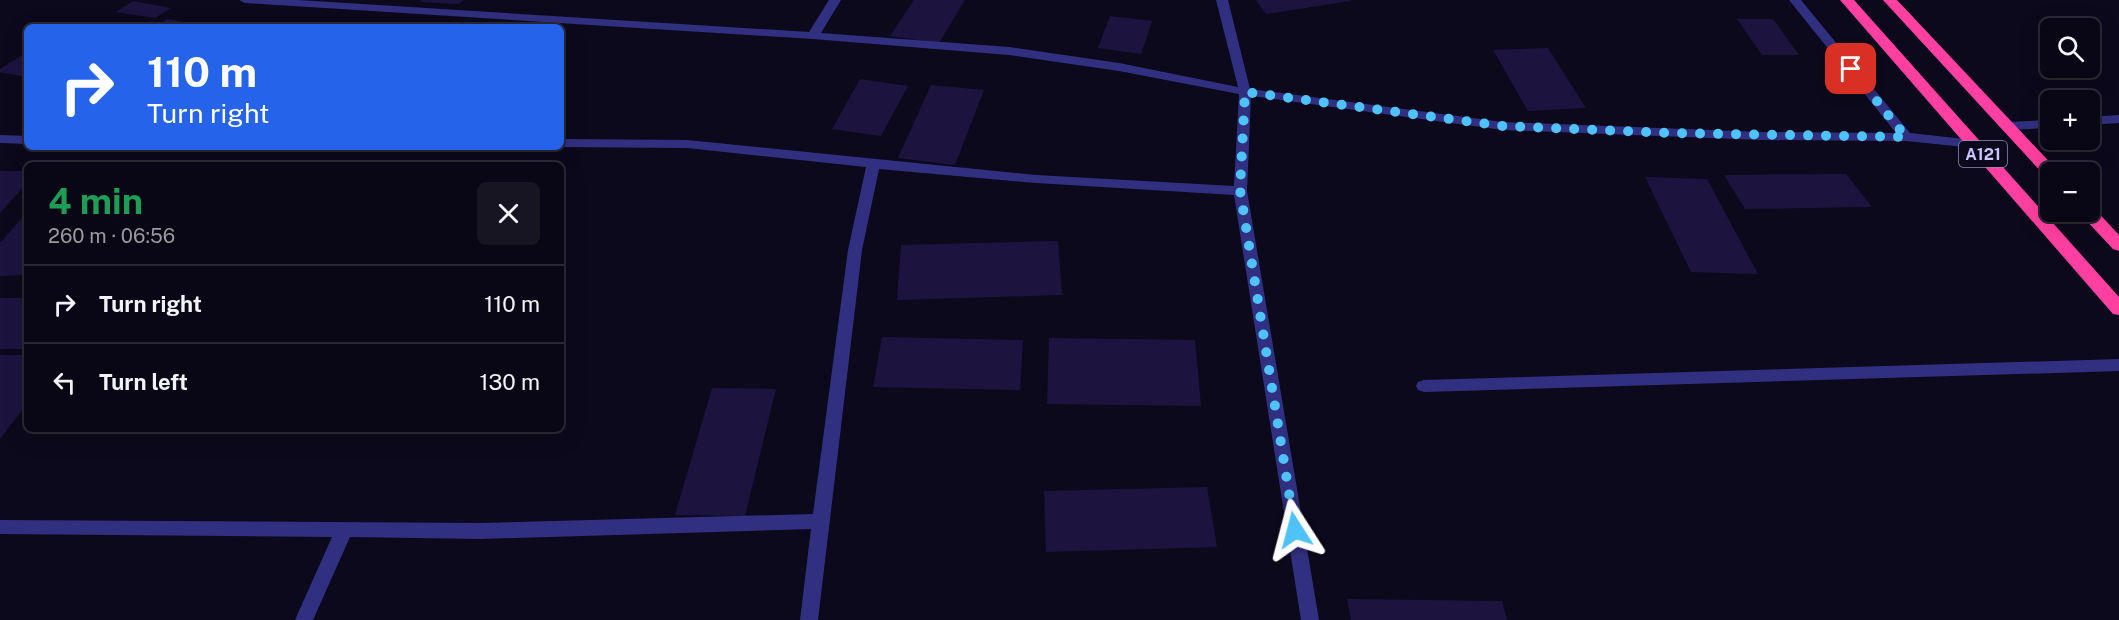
<!DOCTYPE html>
<html lang="en">
<head>
<meta charset="utf-8">
<style>
  :root { --surface:#090715; --page:#171522; --text:#f1f3f6; --muted:#9999a0; --line:#292834 }
  body { margin:0; font-family:"Public Sans",sans-serif; background:var(--page); color:var(--text); height:100vh; display:flex; flex-direction:column; font-size:22px; white-space:nowrap }
  * { box-sizing:border-box; margin:0 }
  p { font-size:20px; color:var(--muted) }
  .icon { flex:none; width:33px; height:33px; fill:none; stroke:currentColor; stroke-width:2; stroke-linecap:round; stroke-linejoin:round }
  .map { position:relative; flex:1; overflow:hidden }
  .panel { position:absolute; left:24px; top:162px; width:540px; height:270px; display:flex; flex-direction:column; background:var(--surface); border-radius:9px; box-shadow:0 6px 24px #0002,0 0 0 2px var(--line) }
  .panel>* { flex:none }
  .hud { position:absolute; left:24px; top:24px; width:540px; height:126px; border-radius:9px; box-shadow:0 6px 24px #0002,0 0 0 2px var(--line); background:#2563eb; color:#fff; overflow:hidden }
  .controls { position:absolute; left:2040px; top:18px; display:grid; gap:12px }
  .controls a { display:grid; place-items:center; width:60px; height:60px; border-radius:9px; background:var(--surface); box-shadow:0 6px 24px #0002,0 0 0 2px var(--line); font-size:30px }
  .pin { position:absolute; display:grid; place-items:center; width:51px; height:51px; color:#fff; margin:-26px; border-radius:12px; box-shadow:0 3px 9px #0006 }
  .me { position:absolute; width:66px; margin:-33px; rotate:351deg; stroke-linejoin:round; filter:drop-shadow(0 0 4px #0008) }
  .turn { display:flex; align-items:center; gap:21px; height:126px; padding:0 24px; font-size:27px }
  .turn .icon { width:78px; height:78px; stroke-width:2.5 }
  .turn b { display:block; font-size:42px; line-height:51px }
  .round { display:grid; place-items:center; flex:none; width:63px; height:63px; border-radius:9px; background:var(--page) }
  .head { display:flex; align-items:center; justify-content:space-between; height:102px; padding:0 24px }
  h1 { font-size:36px; font-weight:700; line-height:45px; color:#1e9e55 }
  ul { padding:0; list-style:none }
  li { display:flex; align-items:center; gap:18px; height:78px; padding:0 24px; border-top:2px solid var(--line) }
  li div { flex:1 }
  li b { display:block; font-size:22px }
  li em { font-style:normal }
  .map>svg:first-child { display:block }
</style>
</head>
<body>
<div class="map">
<svg width="2119" height="620" viewBox="0 0 2119 620">
  <rect width="100%" height="100%" fill="#0c091c"/>
  <path fill="#1c143f" d="M 422,0 L 463,0 L 459,4 L 420,2 Z
    M 914,0 L 965,0 L 939,43 L 890,36 Z
    M 1256,0 L 1350,0 L 1350,1 L 1266,14 Z
    M 133,1 L 171,8 L 155,18 L 116,12 Z
    M 1110,16 L 1152,21 L 1141,54 L 1098,48 Z
    M 167,19 L 189,23 L 183,27 L 155,27 Z
    M 1737,19 L 1773,19 L 1799,55 L 1762,55 Z
    M 1548,48 L 1586,108 L 1528,111 L 1493,50 Z
    M 27,52 L 27,77 L 0,72 L 0,69 Z
    M 860,79 L 908,86 L 881,136 L 832,129 Z
    M 931,85 L 984,90 L 955,165 L 898,158 Z
    M 0,171 L 27,171 L 27,183 L 0,213 Z
    M 1846,174 L 1872,207 L 1745,209 L 1724,175 Z
    M 1645,177 L 1707,179 L 1758,274 L 1691,272 Z
    M 27,212 L 27,270 L 22,275 L 0,276 L 0,243 Z
    M 1058,241 L 1062,295 L 897,300 L 901,245 Z
    M 0,298 L 27,298 L 27,349 L 0,349 Z
    M 882,337 L 1023,340 L 1020,390 L 873,387 Z
    M 1049,338 L 1195,340 L 1201,406 L 1047,404 Z
    M 0,355 L 27,355 L 27,404 L 0,439 Z
    M 712,388 L 776,389 L 745,516 L 675,515 Z
    M 1207,487 L 1217,547 L 1046,552 L 1044,491 Z
    M 1347,599 L 1502,601 L 1507,620 L 1351,620 Z"/>
  <g fill="none" stroke-linecap="round" stroke-linejoin="round">
    <path fill="#313080" fill-rule="evenodd" d="M 2119,359 L 2119,371 L 1424,392 L 1418,390 L 1416,386 L 1418,382 L 1424,380 Z"/>
    <path fill="#313080" fill-rule="evenodd" d="M 239,0 L 298,0 L 809,32 L 829,0 L 841,0 L 821,33 L 1009,47 L 1119,63 L 1238,87 L 1216,0 L 1228,0 L 1250,89 L 1503,122 L 1762,132 L 1896,133 L 1789,0 L 1801,0 L 1910,133 L 1974,140 L 1980,144 L 1974,148 L 1906,141 L 1762,140 L 1503,130 L 1251,96 L 1247,191 L 1319,620 L 1301,620 L 1234,195 L 1036,183 L 879,169 L 862,250 L 818,620 L 800,620 L 811,529 L 481,539 L 350,537 L 313,620 L 295,620 L 332,537 L 0,534 L 0,520 L 481,523 L 813,514 L 848,250 L 866,167 L 687,148 L 561,147 L 561,139 L 687,140 L 1036,175 L 1234,186 L 1239,94 L 1119,71 L 1009,55 L 813,39 L 245,3 Z
      M 2119,115 L 2119,123 L 2090,125 L 2090,117 Z
      M 2050,120 L 2050,128 L 2008,130 L 2002,126 L 2008,122 Z
      M 0,135 L 27,136 L 27,144 L 0,143 Z"/>
    <path fill="#ff40a0" fill-rule="evenodd" d="M 1840,0 L 1854,0 L 2119,297 L 2119,315 L 2113,314 Z
      M 1883,0 L 1897,0 L 2059,172 L 2050,172 L 2050,177 L 2045,176 Z
      M 2090,207 L 2094,208 L 2119,235 L 2119,251 L 2113,249 L 2082,216 L 2080,212 L 2090,212 Z"/>
  </g>
  <g fill="none" stroke-linecap="round" stroke-linejoin="round">
    <path stroke="#4fc3f7" stroke-width="10" stroke-dasharray="0 18" d="M 1295,530 L 1240,190 L 1245,92 L 1503,126 L 1668,133 L 1906,137 L 1851,69"/>
  </g>
  <g text-anchor="middle" stroke-width="6" stroke-linejoin="round" paint-order="stroke">
    <rect fill="#0c091c" stroke="#918dbb" stroke-width="1.5" x="1959" y="141" width="48" height="26" rx="4.5"/>
    <g font-size="16" font-weight="bold" fill="#cac5ff">
      <text x="1983" y="160">A121</text>
    </g>
  </g>
</svg>
<div class="controls">
<a><svg class="icon" aria-label="search" viewBox="0 0 24 24"><circle cx="10" cy="10" r="6"/><path d="M15 15l6 6"/></svg></a>
<a>+</a>
<a>−</a>
</div>
<div class="pin" style="left:1851px;top:69px;background:#d93025"><svg class="icon" aria-label="arrive" viewBox="0 0 24 24"><path d="M6 21V4h12l-3 4 3 4H6"/></svg></div>
<svg class="me" style="left:1295px;top:530px" viewBox="-20 -20 40 40"><path d="M0-17L14 15 0 8-14 15z" fill="#4fc3f7" stroke="#fff" stroke-width="4"/></svg>
<div class="hud">
<div class="turn"><svg class="icon" aria-label="right" viewBox="0 0 24 24"><path d="M7 20v-9h11M14 6l5 5-5 5"/></svg><div><b>110 m</b>Turn right</div></div>
</div>
<section class="panel">
<div class="head"><div><h1>4 min</h1><p>260 m · 06:56</p></div><a class="round"><svg class="icon" aria-label="close" viewBox="0 0 24 24"><path d="M6 6l12 12M18 6L6 18"/></svg></a></div>
<ul>
<li><svg class="icon" aria-label="right" viewBox="0 0 24 24"><path d="M7 20v-9h11M14 6l5 5-5 5"/></svg><div><b>Turn right</b></div><em>110 m</em></li>
<li><svg class="icon" aria-label="left" viewBox="0 0 24 24"><path d="M17 20v-9H6M10 6l-5 5 5 5"/></svg><div><b>Turn left</b></div><em>130 m</em></li>
</ul>
</section>
</div>
</body>
</html>
